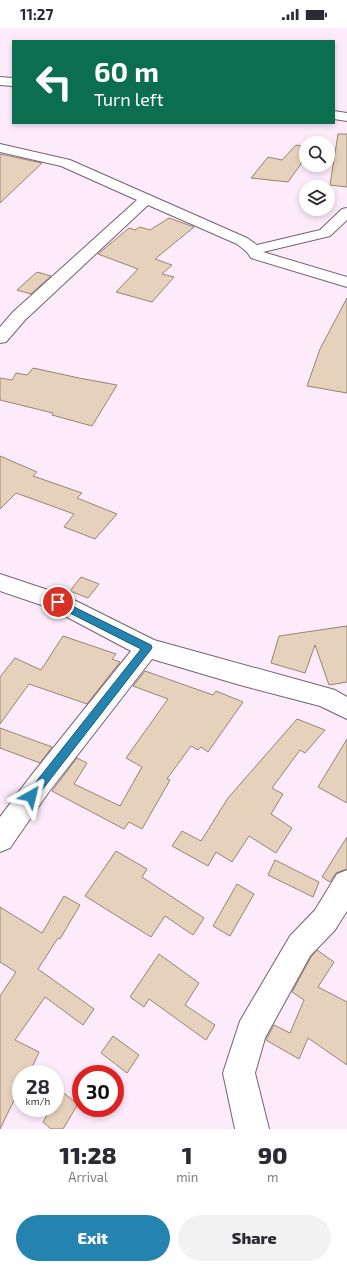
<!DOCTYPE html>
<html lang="en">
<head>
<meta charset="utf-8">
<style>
  :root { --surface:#fff; --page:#f2f2f3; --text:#2b2b33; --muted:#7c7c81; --accent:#2484af }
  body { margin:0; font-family:"Exo 2",sans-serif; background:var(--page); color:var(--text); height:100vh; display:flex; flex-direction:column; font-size:15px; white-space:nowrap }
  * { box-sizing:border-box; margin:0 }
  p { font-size:13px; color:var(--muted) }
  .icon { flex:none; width:22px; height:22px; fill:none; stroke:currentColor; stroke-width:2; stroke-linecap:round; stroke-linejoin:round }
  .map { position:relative; height:1101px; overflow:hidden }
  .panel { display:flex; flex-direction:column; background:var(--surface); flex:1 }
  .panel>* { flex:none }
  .top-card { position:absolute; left:12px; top:12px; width:323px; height:84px; border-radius:0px; box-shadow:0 2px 6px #0003; background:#0b6e4f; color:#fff; overflow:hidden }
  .tools { position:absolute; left:299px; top:108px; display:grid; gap:8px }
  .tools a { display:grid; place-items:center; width:36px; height:36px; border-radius:50%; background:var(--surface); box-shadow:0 2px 6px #0003; font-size:20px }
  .speed { position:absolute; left:12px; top:1037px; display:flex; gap:8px; font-size:20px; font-weight:700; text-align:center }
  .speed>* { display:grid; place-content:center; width:52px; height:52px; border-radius:50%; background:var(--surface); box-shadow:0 2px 6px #0003; line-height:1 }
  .speed small { font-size:10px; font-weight:400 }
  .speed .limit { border:6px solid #d22; background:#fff; color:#111 }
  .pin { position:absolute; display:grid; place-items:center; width:34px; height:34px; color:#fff; margin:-17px; border:2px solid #fff; border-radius:50%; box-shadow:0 1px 4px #0007 }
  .me { position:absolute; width:44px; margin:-22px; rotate:37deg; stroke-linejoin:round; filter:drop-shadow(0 0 3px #0008) }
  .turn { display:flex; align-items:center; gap:14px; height:84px; padding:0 16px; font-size:18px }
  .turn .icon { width:52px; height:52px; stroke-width:2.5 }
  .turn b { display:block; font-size:28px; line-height:34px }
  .eta { display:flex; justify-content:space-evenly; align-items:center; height:68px; text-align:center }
  .eta b { font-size:24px; font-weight:800; line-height:28px }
  .primary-button { display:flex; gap:8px; margin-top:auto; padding:8px 16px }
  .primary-button a { flex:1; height:46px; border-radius:24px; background:var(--accent); color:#fff; font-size:16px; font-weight:800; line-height:46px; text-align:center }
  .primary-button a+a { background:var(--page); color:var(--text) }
  .status { display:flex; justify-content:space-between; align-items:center; height:28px; padding:0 20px; background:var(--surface); direction:ltr }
  .status svg { height:11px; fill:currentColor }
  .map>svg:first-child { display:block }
</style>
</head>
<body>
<div class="status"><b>11:27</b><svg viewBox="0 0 49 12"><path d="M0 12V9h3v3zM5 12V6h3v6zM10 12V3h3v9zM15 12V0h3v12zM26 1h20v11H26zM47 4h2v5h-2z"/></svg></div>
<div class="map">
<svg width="347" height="1101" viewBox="0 0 347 1101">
  <rect width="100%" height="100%" fill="#fdeafb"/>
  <path fill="#e6d2bc" stroke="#978470" d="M 338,106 L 347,106 L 347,159 L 330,157 Z
    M 296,117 L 306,119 L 306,129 L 288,154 L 251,150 L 268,129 L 282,132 Z
    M 0,126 L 42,135 L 0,175 Z
    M 169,190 L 194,199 L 155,231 L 172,237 L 162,246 L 174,249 L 152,274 L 116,264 L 138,241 L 98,226 L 129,200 L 135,202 L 140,199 L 150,202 Z
    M 37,244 L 51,248 L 31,266 L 17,262 Z
    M 347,270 L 347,365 L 307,358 L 320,321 Z
    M 33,340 L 79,350 L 117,357 L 92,398 L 52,387 L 53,385 L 0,372 L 0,350 L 12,352 L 16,345 L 27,347 Z
    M 0,428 L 37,444 L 33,448 L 82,465 L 77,470 L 117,486 L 95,511 L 64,499 L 74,486 L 16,465 L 0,481 Z
    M 81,549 L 99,556 L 88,570 L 70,563 Z
    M 347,598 L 347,654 L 329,657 L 315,617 L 305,645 L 271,635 L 279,608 Z
    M 63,608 L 116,626 L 112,631 L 120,634 L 87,676 L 29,656 L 0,696 L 0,649 L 15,630 L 41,642 Z
    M 145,643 L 213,667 L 216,663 L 243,674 L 208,724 L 201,719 L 198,722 L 191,718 L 167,751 L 170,752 L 142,801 L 129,794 L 124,801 L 52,763 L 77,730 L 87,735 L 74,756 L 120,778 L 142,739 L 126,730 L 168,671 L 133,658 Z
    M 297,691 L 325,702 L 305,725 L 300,722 L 272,760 L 283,766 L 271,786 L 292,800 L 276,825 L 249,808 L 232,834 L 216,824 L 208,838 L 172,818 L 182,803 L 201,813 L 228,770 Z
    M 0,700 L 52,719 L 40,735 L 0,720 Z
    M 347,711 L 347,775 L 318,759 Z
    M 347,809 L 347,841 L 336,845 L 330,854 L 322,849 Z
    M 116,823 L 147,841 L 142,849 L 204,890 L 193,907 L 165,888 L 151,909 L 85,868 Z
    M 275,832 L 319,854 L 313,869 L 268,847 Z
    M 237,856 L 254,866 L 230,908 L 213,898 Z
    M 64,868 L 80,877 L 60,911 L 58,910 L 38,941 L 94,981 L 83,997 L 45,969 L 15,1012 L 39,1024 L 29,1046 L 21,1046 L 21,1058 L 0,1101 L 0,968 L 16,944 L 0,934 L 0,879 L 42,905 Z
    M 317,922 L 334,934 L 318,959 L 347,974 L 347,1037 L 308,1010 L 299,1031 L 266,1012 L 274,997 L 290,1005 L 304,972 L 292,964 L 311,929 Z
    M 159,926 L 199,955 L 185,977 L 215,997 L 206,1012 L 149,971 L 144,979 L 130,969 Z
    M 113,1008 L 139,1027 L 127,1045 L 101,1025 Z
    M 62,1064 L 78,1076 L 63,1101 L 51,1101 L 43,1094 L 51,1080 L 55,1080 L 55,1074 Z"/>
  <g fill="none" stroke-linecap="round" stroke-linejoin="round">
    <g stroke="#756173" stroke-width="2">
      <path id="minor" d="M 0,116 L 70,132 L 247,210 L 257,217 L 320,202 L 342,181 L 347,180 L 347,192 L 330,208 L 263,224 L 347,249 L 347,259 L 251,230 L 247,224 L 237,216 L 148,177 L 25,292 L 6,314 L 0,315 L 0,299 L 13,284 L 137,172 L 61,138 L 0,124 Z
        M 0,546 L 66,568 L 154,612 L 335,662 L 347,669 L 347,691 L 320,678 L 240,657 L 152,631 L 48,765 L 10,820 L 0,824 L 0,789 L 30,749 L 131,623 L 50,580 L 0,563 Z
        M 347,842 L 347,883 L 335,902 L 310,928 L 265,1010 L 255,1045 L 269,1101 L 235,1101 L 223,1045 L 240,993 L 290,908 L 315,882 L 337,846 Z"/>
    </g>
    <g stroke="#756173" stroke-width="2">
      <path id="secondary" d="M 0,49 L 13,50 L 13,58 L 0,57 Z
        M 334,83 L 347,85 L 347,93 L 334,91 Z"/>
    </g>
    <use href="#minor" fill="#fff" fill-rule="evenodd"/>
    <use href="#secondary" fill="#fff" fill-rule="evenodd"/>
  </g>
  <path fill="#2484af" stroke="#175672" d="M 58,571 L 151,617 L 152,620 L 35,771 L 31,773 L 28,771 L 26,768 L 28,764 L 141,621 L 54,577 L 53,574 Z"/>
</svg>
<div class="tools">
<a><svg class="icon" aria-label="search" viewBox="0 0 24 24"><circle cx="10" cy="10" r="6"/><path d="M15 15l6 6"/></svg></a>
<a><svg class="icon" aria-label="layers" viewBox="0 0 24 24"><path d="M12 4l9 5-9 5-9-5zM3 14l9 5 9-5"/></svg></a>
</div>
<div class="speed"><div>28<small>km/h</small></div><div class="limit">30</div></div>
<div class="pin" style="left:58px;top:574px;background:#d93025"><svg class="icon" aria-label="arrive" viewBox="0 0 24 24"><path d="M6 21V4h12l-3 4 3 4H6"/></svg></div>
<svg class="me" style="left:31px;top:768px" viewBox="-20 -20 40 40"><path d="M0-17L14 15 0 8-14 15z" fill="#2484af" stroke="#fff" stroke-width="4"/></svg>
<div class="top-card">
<div class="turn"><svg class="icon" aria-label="left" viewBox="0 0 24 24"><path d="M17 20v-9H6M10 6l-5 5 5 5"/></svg><div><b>60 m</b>Turn left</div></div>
</div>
</div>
<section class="panel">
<div class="eta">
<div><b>11:28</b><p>Arrival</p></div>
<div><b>1</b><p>min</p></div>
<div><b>90</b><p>m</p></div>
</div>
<div class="primary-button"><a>Exit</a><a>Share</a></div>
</section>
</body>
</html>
